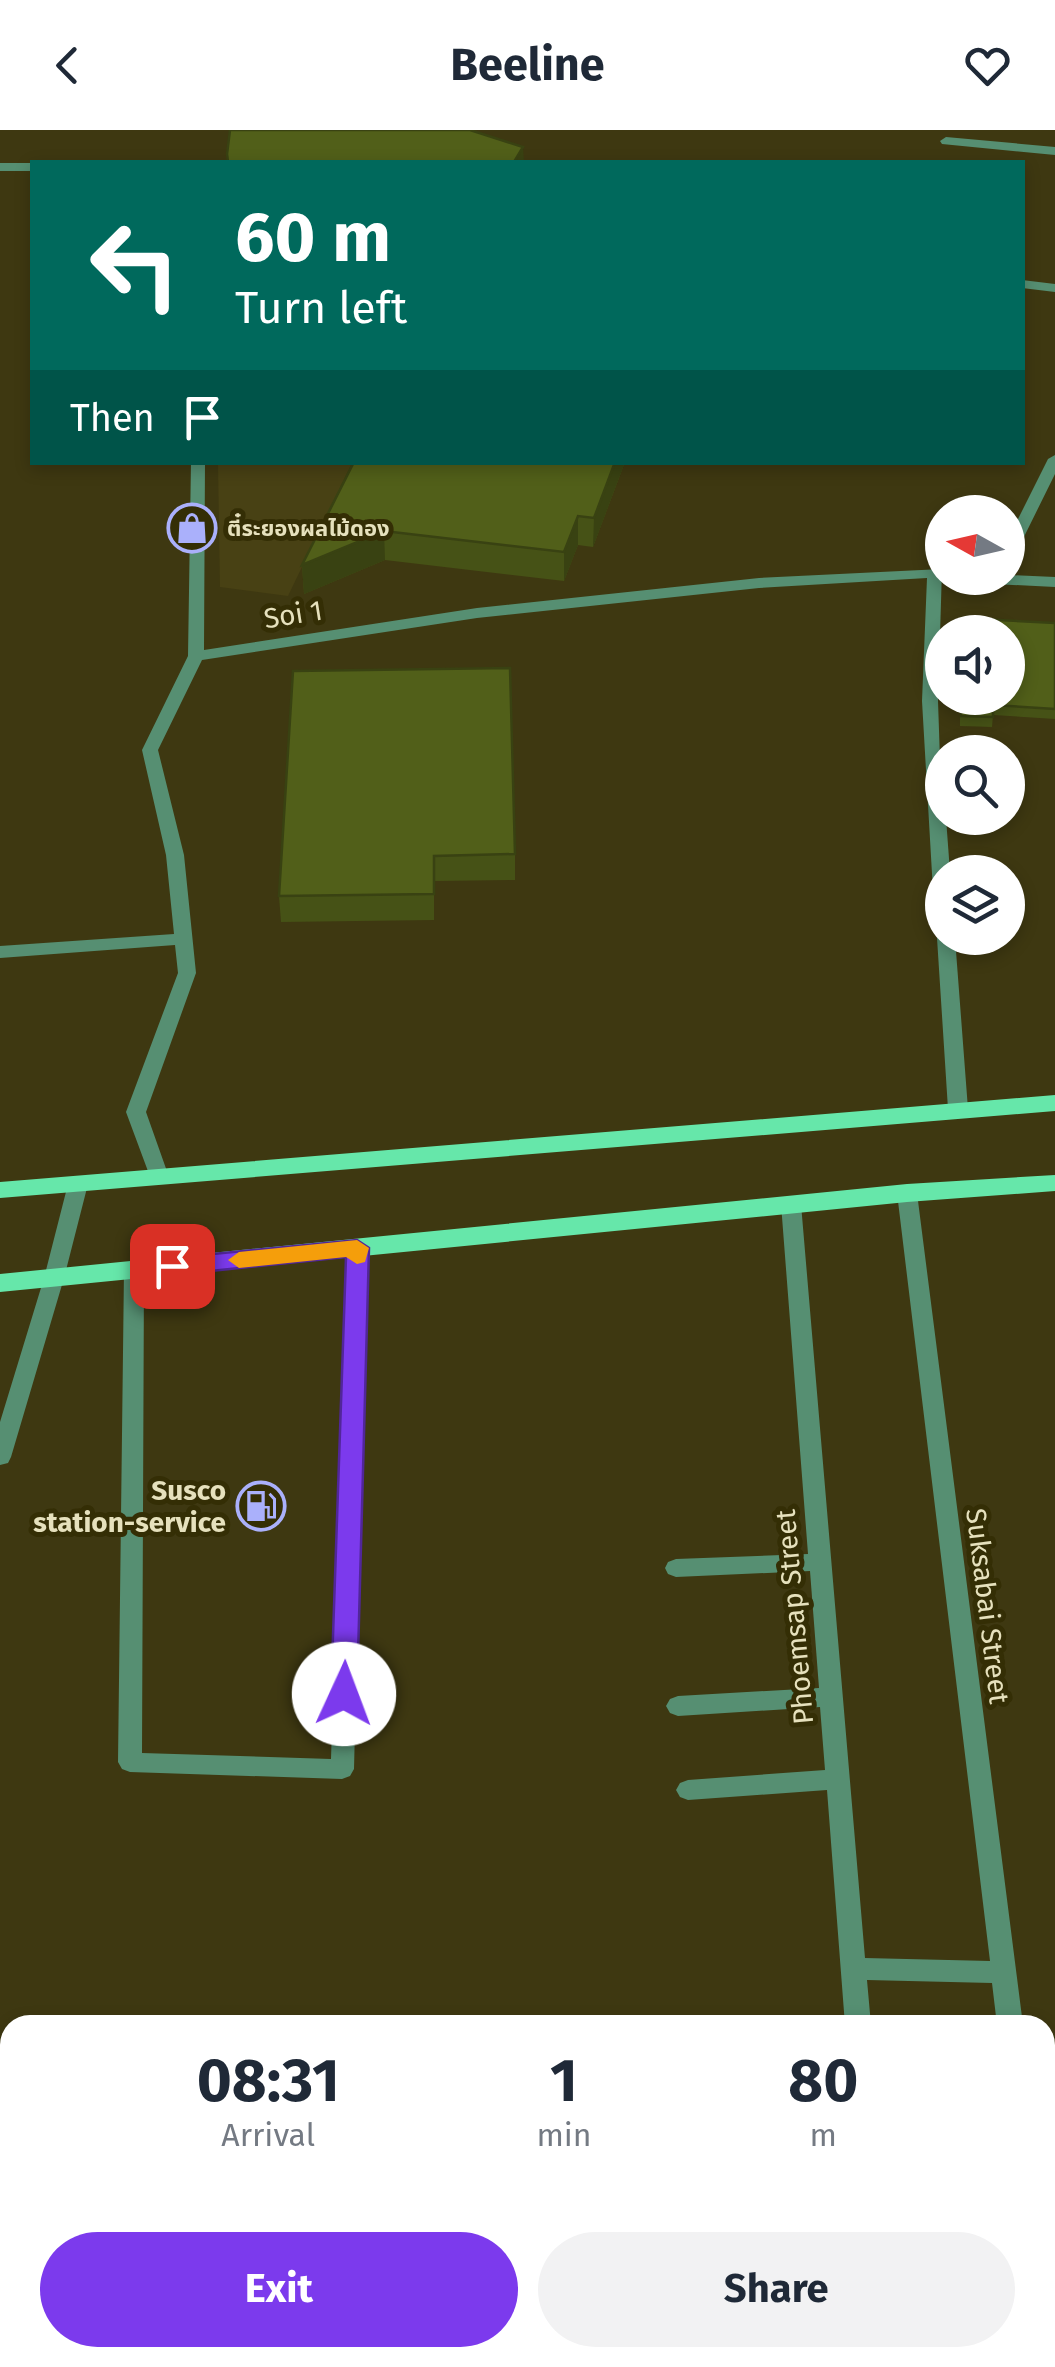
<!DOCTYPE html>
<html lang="en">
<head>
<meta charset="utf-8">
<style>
  :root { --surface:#fff; --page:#f2f2f3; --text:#1f2937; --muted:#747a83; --accent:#7c3aed }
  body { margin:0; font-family:"Fira Sans","Noto Sans Thai",sans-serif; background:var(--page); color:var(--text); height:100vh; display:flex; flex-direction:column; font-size:38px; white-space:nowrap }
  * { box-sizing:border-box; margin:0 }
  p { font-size:32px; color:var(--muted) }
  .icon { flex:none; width:55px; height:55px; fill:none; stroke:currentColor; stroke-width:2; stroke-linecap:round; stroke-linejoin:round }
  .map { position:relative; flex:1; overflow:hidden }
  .sheet { position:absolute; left:0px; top:1885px; width:1055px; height:352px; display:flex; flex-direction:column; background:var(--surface); border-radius:30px 30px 0 0; box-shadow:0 5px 15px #0003 }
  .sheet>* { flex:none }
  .guide { position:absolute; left:30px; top:30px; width:995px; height:305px; border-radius:0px; box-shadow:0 5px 15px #0003; background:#00695c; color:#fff; overflow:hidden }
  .needle { width:65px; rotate:278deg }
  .controls { position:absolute; left:925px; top:365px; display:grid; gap:20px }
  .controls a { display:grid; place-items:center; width:100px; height:100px; border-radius:50%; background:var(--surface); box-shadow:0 5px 15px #0003; font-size:50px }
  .pin { position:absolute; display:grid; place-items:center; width:85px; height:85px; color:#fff; margin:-42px; border-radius:20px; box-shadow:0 5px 15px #0006 }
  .me { position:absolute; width:110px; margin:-55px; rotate:2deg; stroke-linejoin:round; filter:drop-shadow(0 0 8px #0008) }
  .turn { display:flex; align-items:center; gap:35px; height:210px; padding:0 40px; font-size:45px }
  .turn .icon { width:130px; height:130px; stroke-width:2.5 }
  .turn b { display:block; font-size:70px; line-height:85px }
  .then { display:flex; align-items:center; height:95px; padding:0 40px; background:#0003; gap:20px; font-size:38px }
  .eta { display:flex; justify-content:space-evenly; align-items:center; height:170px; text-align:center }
  .eta b { font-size:60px; font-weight:700; line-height:70px }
  .primary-button { display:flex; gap:20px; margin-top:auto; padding:20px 40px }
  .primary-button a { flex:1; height:115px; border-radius:60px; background:var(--accent); color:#fff; font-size:40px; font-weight:700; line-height:115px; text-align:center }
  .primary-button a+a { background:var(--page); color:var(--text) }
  header { display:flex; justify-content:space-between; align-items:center; height:130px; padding:0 40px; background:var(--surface); font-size:45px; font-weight:700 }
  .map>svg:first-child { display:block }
</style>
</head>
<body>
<header><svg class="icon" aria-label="back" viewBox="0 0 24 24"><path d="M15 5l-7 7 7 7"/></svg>Beeline<svg class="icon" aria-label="heart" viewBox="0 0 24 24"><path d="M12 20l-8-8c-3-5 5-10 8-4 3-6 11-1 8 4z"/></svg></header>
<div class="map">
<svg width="1055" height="2237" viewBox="0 0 1055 2237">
  <rect width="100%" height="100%" fill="#3e3811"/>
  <path fill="#484114" d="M 218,333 L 352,333 L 288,466 L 220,457 Z"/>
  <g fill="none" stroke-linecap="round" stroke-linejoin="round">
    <path fill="#568f72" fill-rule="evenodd" d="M 357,1111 L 367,1118 L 354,1639 L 350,1646 L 342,1649 L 130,1642 L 122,1639 L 118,1632 L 124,1140 L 134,1133 L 144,1140 L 142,1623 L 331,1629 L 347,1118 Z"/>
    <path fill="#568f72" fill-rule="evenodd" d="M 946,7 L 1055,17 L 1055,25 L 942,14 L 940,11 Z
      M 0,33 L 32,33 L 32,41 L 0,41 Z
      M 1022,150 L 1055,154 L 1055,162 L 1022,158 Z
      M 1055,325 L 1055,344 L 1016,423 L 1008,427 L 1008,409 L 1048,329 Z
      M 191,332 L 205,332 L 204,520 L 477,478 L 759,448 L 942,439 L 938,571 L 942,688 L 946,688 L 950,742 L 942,742 L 942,766 L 933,761 L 922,571 L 927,448 L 759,458 L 477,488 L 202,530 L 158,620 L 184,725 L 196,843 L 146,982 L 169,1047 L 166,1052 L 152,1052 L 126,982 L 178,843 L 175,815 L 0,828 L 0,816 L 174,804 L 166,725 L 142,620 L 188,526 Z
      M 1008,445 L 1055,447 L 1055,457 L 972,453 L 964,448 Z
      M 942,803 L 942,808 L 955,808 L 968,979 L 958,985 L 948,979 L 937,808 Z
      M 78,1047 L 88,1054 L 64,1148 L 11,1327 L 8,1333 L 0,1335 L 0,1292 L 44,1148 L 68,1054 Z
      M 907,1056 L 917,1063 L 1023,1895 L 997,1895 L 992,1853 L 867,1850 L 871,1895 L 845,1895 L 827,1660 L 688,1670 L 680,1667 L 676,1660 L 680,1653 L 688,1650 L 825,1640 L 820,1577 L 678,1586 L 670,1583 L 666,1576 L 670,1569 L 678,1566 L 819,1558 L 810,1441 L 676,1447 L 668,1444 L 665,1438 L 668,1432 L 676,1429 L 808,1424 L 781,1074 L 791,1067 L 801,1074 L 865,1828 L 990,1831 L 897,1063 Z
      M 10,1984 L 10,2008 L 0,2009 L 0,1985 Z"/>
    <path fill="#66e7aa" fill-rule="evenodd" d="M 1055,965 L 1055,981 L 0,1068 L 0,1052 Z
      M 1055,1045 L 1055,1061 L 907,1072 L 0,1162 L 0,1144 L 907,1054 Z"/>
  </g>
  <path fill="#465216" d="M 354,332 L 625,332 L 593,417 L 578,415 L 564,451 L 385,430 L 304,464 L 302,435 Z
    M 961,488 L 1055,493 L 1055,589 L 993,585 L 992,597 L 960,596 L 960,568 L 1008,568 L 1008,502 L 960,502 Z
    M 293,541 L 515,724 L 515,750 L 434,751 L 434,790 L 281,792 L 279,766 Z"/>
  <path fill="#394212" d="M 523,17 L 524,32 L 514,32 Z
    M 615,332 L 625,332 L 593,417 L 594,388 Z
    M 578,386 L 578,415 L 564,451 L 564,422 Z
    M 384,401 L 385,430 L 304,464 L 302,435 Z"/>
  <path fill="#515f19" stroke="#394212" stroke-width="2.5" d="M 230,0 L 470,0 L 523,17 L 514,32 L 228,32 L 227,24 Z
    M 354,332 L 615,332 L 594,388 L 578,386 L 564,422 L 384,401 L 302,435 Z
    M 961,488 L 1055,493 L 1055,579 L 993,575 L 993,587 L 961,586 L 961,568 L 1008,568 L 1008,502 L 961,502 Z
    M 510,538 L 515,724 L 434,726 L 434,764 L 279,766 L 293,541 Z"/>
  <path fill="#7c3aed" stroke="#51269a" stroke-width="2.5" d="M 357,1110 L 369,1118 L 357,1564 L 353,1572 L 344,1575 L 335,1572 L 331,1564 L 346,1127 L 172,1145 L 160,1136 L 172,1128 Z"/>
  <path fill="#f59e0b" d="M 357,1110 L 369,1118 L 365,1132 L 357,1134 L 346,1127 L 239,1138 L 228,1130 L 239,1122 Z"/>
  <defs>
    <g id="shop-ring" transform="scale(2.5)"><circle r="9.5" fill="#342e05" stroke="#aab0fb" stroke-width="1.5"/><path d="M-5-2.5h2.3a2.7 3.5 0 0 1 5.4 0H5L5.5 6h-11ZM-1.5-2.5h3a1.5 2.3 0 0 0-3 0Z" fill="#aab0fb"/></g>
    <g id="fuel-ring" transform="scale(2.5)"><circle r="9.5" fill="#342e05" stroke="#aab0fb" stroke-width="1.5"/><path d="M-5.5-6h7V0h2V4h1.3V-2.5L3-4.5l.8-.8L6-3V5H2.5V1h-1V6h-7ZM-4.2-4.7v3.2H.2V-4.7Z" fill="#aab0fb"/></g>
  </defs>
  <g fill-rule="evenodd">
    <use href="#shop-ring" x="192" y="398"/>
    <use href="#fuel-ring" x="261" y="1376"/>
  </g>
  <g text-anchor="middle" stroke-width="10" stroke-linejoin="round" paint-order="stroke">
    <g font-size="22" font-weight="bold" fill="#e6e1bd" stroke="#342e05" text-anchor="start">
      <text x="227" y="406">ตี๋ระยองผลไม้ดอง</text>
    </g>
    <g font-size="28" fill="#e6e1bd" stroke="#342e05">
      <text transform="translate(293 484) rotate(-9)" y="10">Soi 1</text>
      <text transform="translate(988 1476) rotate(83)" y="10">Suksabai Street</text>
      <text transform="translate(794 1487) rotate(-95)" y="10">Phoemsap Street</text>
    </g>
    <g font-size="28" font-weight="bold" fill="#e6e1bd" stroke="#342e05" text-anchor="end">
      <text x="226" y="1370">Susco<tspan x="226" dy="32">station-service</tspan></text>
    </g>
  </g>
</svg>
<div class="controls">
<a><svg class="needle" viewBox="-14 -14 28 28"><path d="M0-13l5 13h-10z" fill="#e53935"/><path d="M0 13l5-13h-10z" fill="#747a83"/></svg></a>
<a><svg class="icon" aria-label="sound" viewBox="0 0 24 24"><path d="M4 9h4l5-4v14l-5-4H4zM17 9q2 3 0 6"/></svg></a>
<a><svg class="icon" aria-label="search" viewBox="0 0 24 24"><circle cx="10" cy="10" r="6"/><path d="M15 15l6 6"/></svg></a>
<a><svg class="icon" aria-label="layers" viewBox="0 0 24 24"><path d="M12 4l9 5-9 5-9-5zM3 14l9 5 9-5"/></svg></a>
</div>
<div class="pin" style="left:172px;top:1136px;background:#d93025"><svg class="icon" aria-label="arrive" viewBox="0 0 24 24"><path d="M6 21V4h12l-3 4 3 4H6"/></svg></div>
<svg class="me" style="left:344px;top:1564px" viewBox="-20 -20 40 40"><circle r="19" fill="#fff"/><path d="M0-13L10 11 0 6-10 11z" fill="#7c3aed"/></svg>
<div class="guide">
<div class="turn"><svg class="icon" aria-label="left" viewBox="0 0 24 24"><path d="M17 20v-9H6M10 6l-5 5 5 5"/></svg><div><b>60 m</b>Turn left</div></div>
<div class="then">Then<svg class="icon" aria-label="arrive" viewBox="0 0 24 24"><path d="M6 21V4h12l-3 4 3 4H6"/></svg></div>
</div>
<section class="sheet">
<div class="eta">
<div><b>08:31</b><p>Arrival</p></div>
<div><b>1</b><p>min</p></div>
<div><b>80</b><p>m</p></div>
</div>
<div class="primary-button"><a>Exit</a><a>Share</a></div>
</section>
</div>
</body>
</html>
